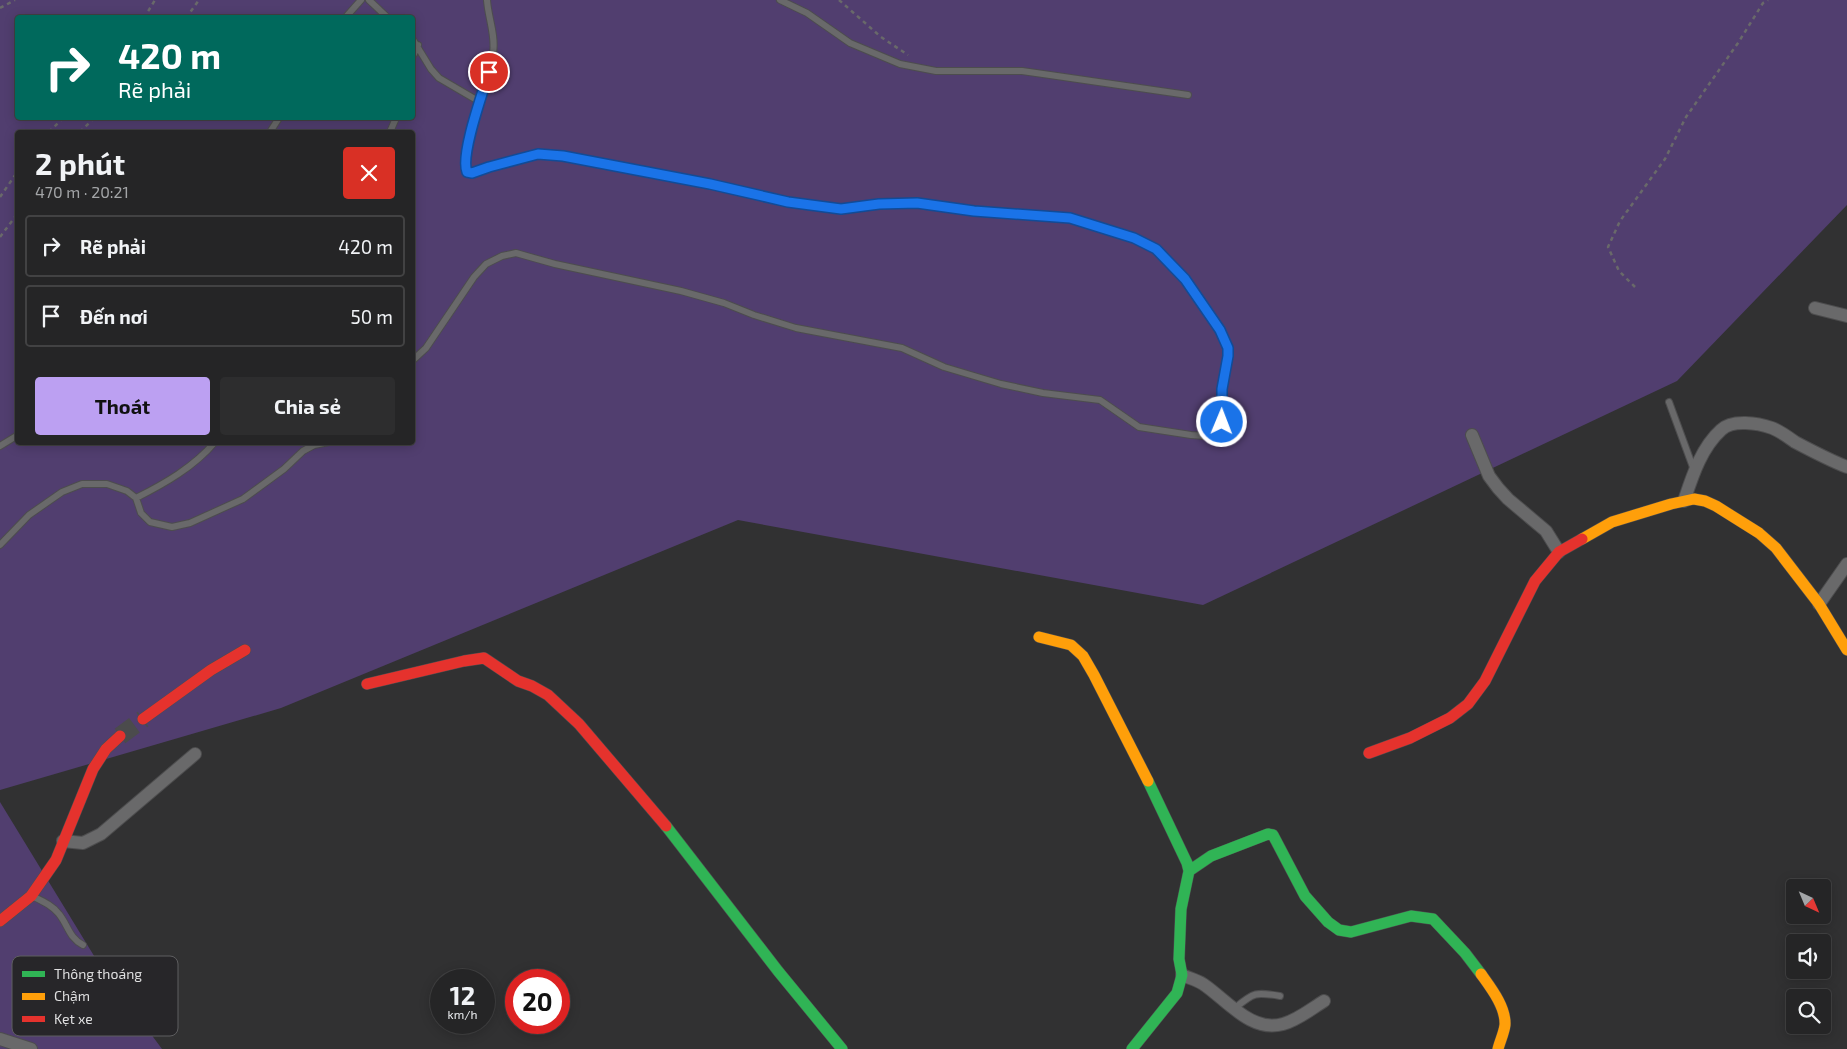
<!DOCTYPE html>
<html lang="vi">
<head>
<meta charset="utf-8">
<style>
  :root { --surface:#252526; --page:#2d2d2e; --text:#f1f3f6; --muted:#a3a5a7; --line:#424243; --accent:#bca0f2 }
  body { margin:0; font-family:"Exo 2",sans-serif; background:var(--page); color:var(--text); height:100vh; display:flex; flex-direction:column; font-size:19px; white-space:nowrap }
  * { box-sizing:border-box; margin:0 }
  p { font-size:16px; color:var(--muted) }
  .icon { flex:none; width:28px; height:28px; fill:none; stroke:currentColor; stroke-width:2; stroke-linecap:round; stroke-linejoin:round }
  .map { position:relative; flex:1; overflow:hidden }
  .details { position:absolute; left:15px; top:130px; width:400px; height:315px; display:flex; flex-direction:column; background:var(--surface); border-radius:5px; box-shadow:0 2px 12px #0003,0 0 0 1px var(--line) }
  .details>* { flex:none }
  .guide { position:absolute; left:15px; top:15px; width:400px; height:105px; border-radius:5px; box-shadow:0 2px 12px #0003,0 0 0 1px var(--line); background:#00695c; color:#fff; overflow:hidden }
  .needle { width:32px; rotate:136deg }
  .buttons { position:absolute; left:1786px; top:879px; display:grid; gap:10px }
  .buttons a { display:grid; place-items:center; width:45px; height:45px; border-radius:5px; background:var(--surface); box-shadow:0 2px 12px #0003,0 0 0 1px var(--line); font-size:25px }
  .speed { position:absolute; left:430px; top:969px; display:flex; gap:10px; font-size:25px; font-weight:700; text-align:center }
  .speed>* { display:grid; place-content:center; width:65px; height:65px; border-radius:50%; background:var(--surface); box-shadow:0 2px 12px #0003,0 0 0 1px var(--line); line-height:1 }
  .speed small { font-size:12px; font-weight:400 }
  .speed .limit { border:8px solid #d22; background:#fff; color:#111 }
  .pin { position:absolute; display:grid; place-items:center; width:42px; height:42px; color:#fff; margin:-21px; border:2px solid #fff; border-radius:50%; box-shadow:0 1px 5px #0007 }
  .me { position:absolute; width:55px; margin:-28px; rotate:1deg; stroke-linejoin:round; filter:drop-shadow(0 0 4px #0008) }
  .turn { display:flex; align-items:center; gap:18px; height:105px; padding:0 20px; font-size:22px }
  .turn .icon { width:65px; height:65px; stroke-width:2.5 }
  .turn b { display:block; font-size:35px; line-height:42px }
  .round { display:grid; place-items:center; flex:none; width:52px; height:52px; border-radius:5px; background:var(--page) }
  .headline { display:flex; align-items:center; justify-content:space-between; height:85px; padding:0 20px }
  h1 { font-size:30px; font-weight:700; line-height:38px }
  .action { display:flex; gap:10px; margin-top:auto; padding:10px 20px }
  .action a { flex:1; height:58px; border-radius:5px; background:var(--accent); color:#111; font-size:20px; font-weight:700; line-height:58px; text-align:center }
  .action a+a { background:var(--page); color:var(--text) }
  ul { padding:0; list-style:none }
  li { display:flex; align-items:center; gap:15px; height:62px; margin:0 10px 8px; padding:0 10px; border:2px solid var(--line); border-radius:5px }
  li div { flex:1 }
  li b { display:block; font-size:19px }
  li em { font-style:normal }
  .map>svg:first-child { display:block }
</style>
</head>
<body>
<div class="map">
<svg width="1847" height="1049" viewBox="0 0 1847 1049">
  <rect width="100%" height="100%" fill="#313132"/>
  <path fill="#513e6f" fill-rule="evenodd" d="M 0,0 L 1847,0 L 1847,205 L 1677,381 L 1203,605 L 738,520 L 281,708 L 0,790 ZM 18,18 L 412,18 L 412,118 L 18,118 ZM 18,132 L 412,132 L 412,442 L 18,442 Z
    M 0,802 L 99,964 L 162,1049 L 0,1049 Z"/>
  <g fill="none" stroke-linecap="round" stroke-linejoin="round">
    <path stroke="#4b4b4c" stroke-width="18" stroke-dasharray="18 9" stroke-linecap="butt" d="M 120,736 L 143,719"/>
    <g stroke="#4d4d4e" stroke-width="8">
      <path id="lane" d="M 369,0 L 388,18
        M 780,0 L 807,13 L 850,43 L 900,64 L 936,71 L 1022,71 L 1050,75 L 1188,95
        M 345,18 L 361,0
        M 412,38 L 431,69 L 439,78 L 480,102
        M 412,58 L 418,45
        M 270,132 L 279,118
        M 390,132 L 396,118
        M 412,361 L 426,348 L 474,277 L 486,264 L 502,256 L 516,253 L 555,264 L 681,291 L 724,303 L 754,315 L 796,328 L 902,348 L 944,367 L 1001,384 L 1043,393 L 1100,400 L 1139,427 L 1191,435 L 1206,436 L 1217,431 L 1222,422 L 1222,389 L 1229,356 L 1228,347 L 1220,330 L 1185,279 L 1157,249 L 1134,238 L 1071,218 L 974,211 L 917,203 L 879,204 L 841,209 L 788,202 L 710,184 L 563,156 L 538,154 L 489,167 L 472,173 L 467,172 C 463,162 467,152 469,142 C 476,112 489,83 493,53 C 496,36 488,17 487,0
        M 1669,402 L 1694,470
        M 0,446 L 18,435
        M 136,498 C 164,484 194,467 215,442
        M 0,545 L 29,515 L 62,492 L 82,484 L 107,484 L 127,491 L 136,498 L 141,513 L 150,522 L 172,527 L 190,523 L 243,499 L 284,469 L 303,451 L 314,445 L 329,442
        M 32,896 C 42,901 52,905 59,914 C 68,925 69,938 83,945
        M 1235,1008 C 1254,992 1256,992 1280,996"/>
    </g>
    <g stroke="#4d4d4e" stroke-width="14">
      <path id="street" d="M 1815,308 L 1847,316
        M 1472,435 L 1489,476 L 1498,488 L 1508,499 L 1546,531 L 1559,552
        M 1684,501 C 1692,477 1701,448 1721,430 C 1732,419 1758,423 1772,428 C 1780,431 1788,437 1795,442 C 1812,451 1829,460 1847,467
        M 1819,604 L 1847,564
        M 63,841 L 83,843 L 101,834 L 195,754
        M 1182,975 C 1189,978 1197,980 1203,984 C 1227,1000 1251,1033 1283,1024 C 1298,1020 1311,1009 1324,1001
        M 0,1039 L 31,1049"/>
    </g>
    <g stroke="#4d4d4e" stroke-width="12">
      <path id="fast" d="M 666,826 L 778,971 L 842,1049
        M 1189,871 L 1211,856 L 1268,834 L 1273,835 L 1305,896 L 1328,922 L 1339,930 L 1351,932 L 1411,916 L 1433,919 L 1465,953 L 1481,974
        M 1132,1049 L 1177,993 L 1182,975 L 1179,959 L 1181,909 L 1189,871 L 1187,863 L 1148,781"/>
    </g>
    <g stroke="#4d4d4e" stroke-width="12">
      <path id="slow" d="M 1582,539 L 1612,522 L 1671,504 L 1694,499 L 1705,501 L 1716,506 L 1759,533 L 1776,548 L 1819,604 L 1847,650
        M 1039,637 L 1071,645 L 1083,656 L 1094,675 L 1148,781
        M 1481,974 C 1491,988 1506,1007 1505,1025 C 1504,1033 1500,1041 1498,1049"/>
    </g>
    <g stroke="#4d4d4e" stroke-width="12">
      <path id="jam" d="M 367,684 L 464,661 L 484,658 L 518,681 L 532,686 L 548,695 L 579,724 L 666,826
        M 143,719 L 211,670 L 245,650
        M 1369,753 L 1410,738 L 1450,718 L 1468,704 L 1485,681 L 1535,581 L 1559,552 L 1582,539
        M 0,921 L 31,896 L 56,860 L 93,769 L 106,749 L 120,736"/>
    </g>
    <path stroke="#69696a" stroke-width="2.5" stroke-dasharray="4 4" stroke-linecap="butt" d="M 839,0 L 881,37 L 908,55
      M 0,8 L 15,0
      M 144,18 L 155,0
      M 186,18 L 199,0
      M 49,132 L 63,118
      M 80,132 L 94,118
      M 0,197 L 18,171
      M 0,237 L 18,213
      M 1635,287 L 1619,271 L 1608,247 L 1620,221 L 1665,159 L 1686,117 L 1738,43 L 1763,3 L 1768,0"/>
    <use href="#lane" stroke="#69696a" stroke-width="6"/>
    <use href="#street" stroke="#69696a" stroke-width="12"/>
    <use href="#fast" stroke="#30b455" stroke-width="11"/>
    <use href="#slow" stroke="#ff9f0a" stroke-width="11"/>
    <use href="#jam" stroke="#e5322d" stroke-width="11"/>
  </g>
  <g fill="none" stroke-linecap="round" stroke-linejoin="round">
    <g stroke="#114b97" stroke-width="12">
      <path id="route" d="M 489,72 C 483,92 460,155 467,172 L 472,173 L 489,167 L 538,154 L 563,156 L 710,184 L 788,202 L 841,209 L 879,204 L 917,203 L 974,211 L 1070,218 L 1134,238 L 1156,249 L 1185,279 L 1220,330 L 1228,348 L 1228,356 L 1222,389 L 1222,422"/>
    </g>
    <use href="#route" stroke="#1a73e8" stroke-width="9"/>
  </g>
  <rect x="12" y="956" width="166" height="80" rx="8" fill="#272629" stroke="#5e5e60" stroke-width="1"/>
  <rect x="22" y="971" width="23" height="6" fill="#30b455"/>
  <rect x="22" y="993" width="23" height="7" fill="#ff9f0a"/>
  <rect x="22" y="1016" width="23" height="6" fill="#e5322d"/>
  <g font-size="14" fill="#dfdfe0">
    <text x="54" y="979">Thông thoáng</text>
    <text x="54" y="1001">Chậm</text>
    <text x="54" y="1024">Kẹt xe</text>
  </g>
</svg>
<div class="buttons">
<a><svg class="needle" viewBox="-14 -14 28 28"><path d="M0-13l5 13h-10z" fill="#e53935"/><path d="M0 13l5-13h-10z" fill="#a3a5a7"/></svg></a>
<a><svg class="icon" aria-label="sound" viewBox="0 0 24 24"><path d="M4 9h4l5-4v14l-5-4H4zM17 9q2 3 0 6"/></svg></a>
<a><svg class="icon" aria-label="search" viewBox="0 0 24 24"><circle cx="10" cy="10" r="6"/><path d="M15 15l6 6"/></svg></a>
</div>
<div class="speed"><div>12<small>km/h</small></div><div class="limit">20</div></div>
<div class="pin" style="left:489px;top:72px;background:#d93025"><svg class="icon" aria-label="arrive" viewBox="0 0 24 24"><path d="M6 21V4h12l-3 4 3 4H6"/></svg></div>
<svg class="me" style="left:1222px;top:422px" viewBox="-20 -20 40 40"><circle r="17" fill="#1a73e8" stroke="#fff" stroke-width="3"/><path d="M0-11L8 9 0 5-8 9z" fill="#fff"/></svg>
<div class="guide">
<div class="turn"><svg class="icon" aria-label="right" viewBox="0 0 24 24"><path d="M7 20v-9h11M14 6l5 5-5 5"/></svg><div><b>420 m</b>Rẽ phải</div></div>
</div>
<section class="details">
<div class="headline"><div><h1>2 phút</h1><p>470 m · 20:21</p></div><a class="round" style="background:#d93025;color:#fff"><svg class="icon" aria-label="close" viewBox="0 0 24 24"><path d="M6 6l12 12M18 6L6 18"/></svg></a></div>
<ul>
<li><svg class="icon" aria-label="right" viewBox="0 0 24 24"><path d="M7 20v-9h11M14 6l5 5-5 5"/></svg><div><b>Rẽ phải</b></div><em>420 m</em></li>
<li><svg class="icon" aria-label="arrive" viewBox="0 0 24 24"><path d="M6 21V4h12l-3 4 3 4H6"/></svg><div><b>Đến nơi</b></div><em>50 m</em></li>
</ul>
<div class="action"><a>Thoát</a><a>Chia sẻ</a></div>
</section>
</div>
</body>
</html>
